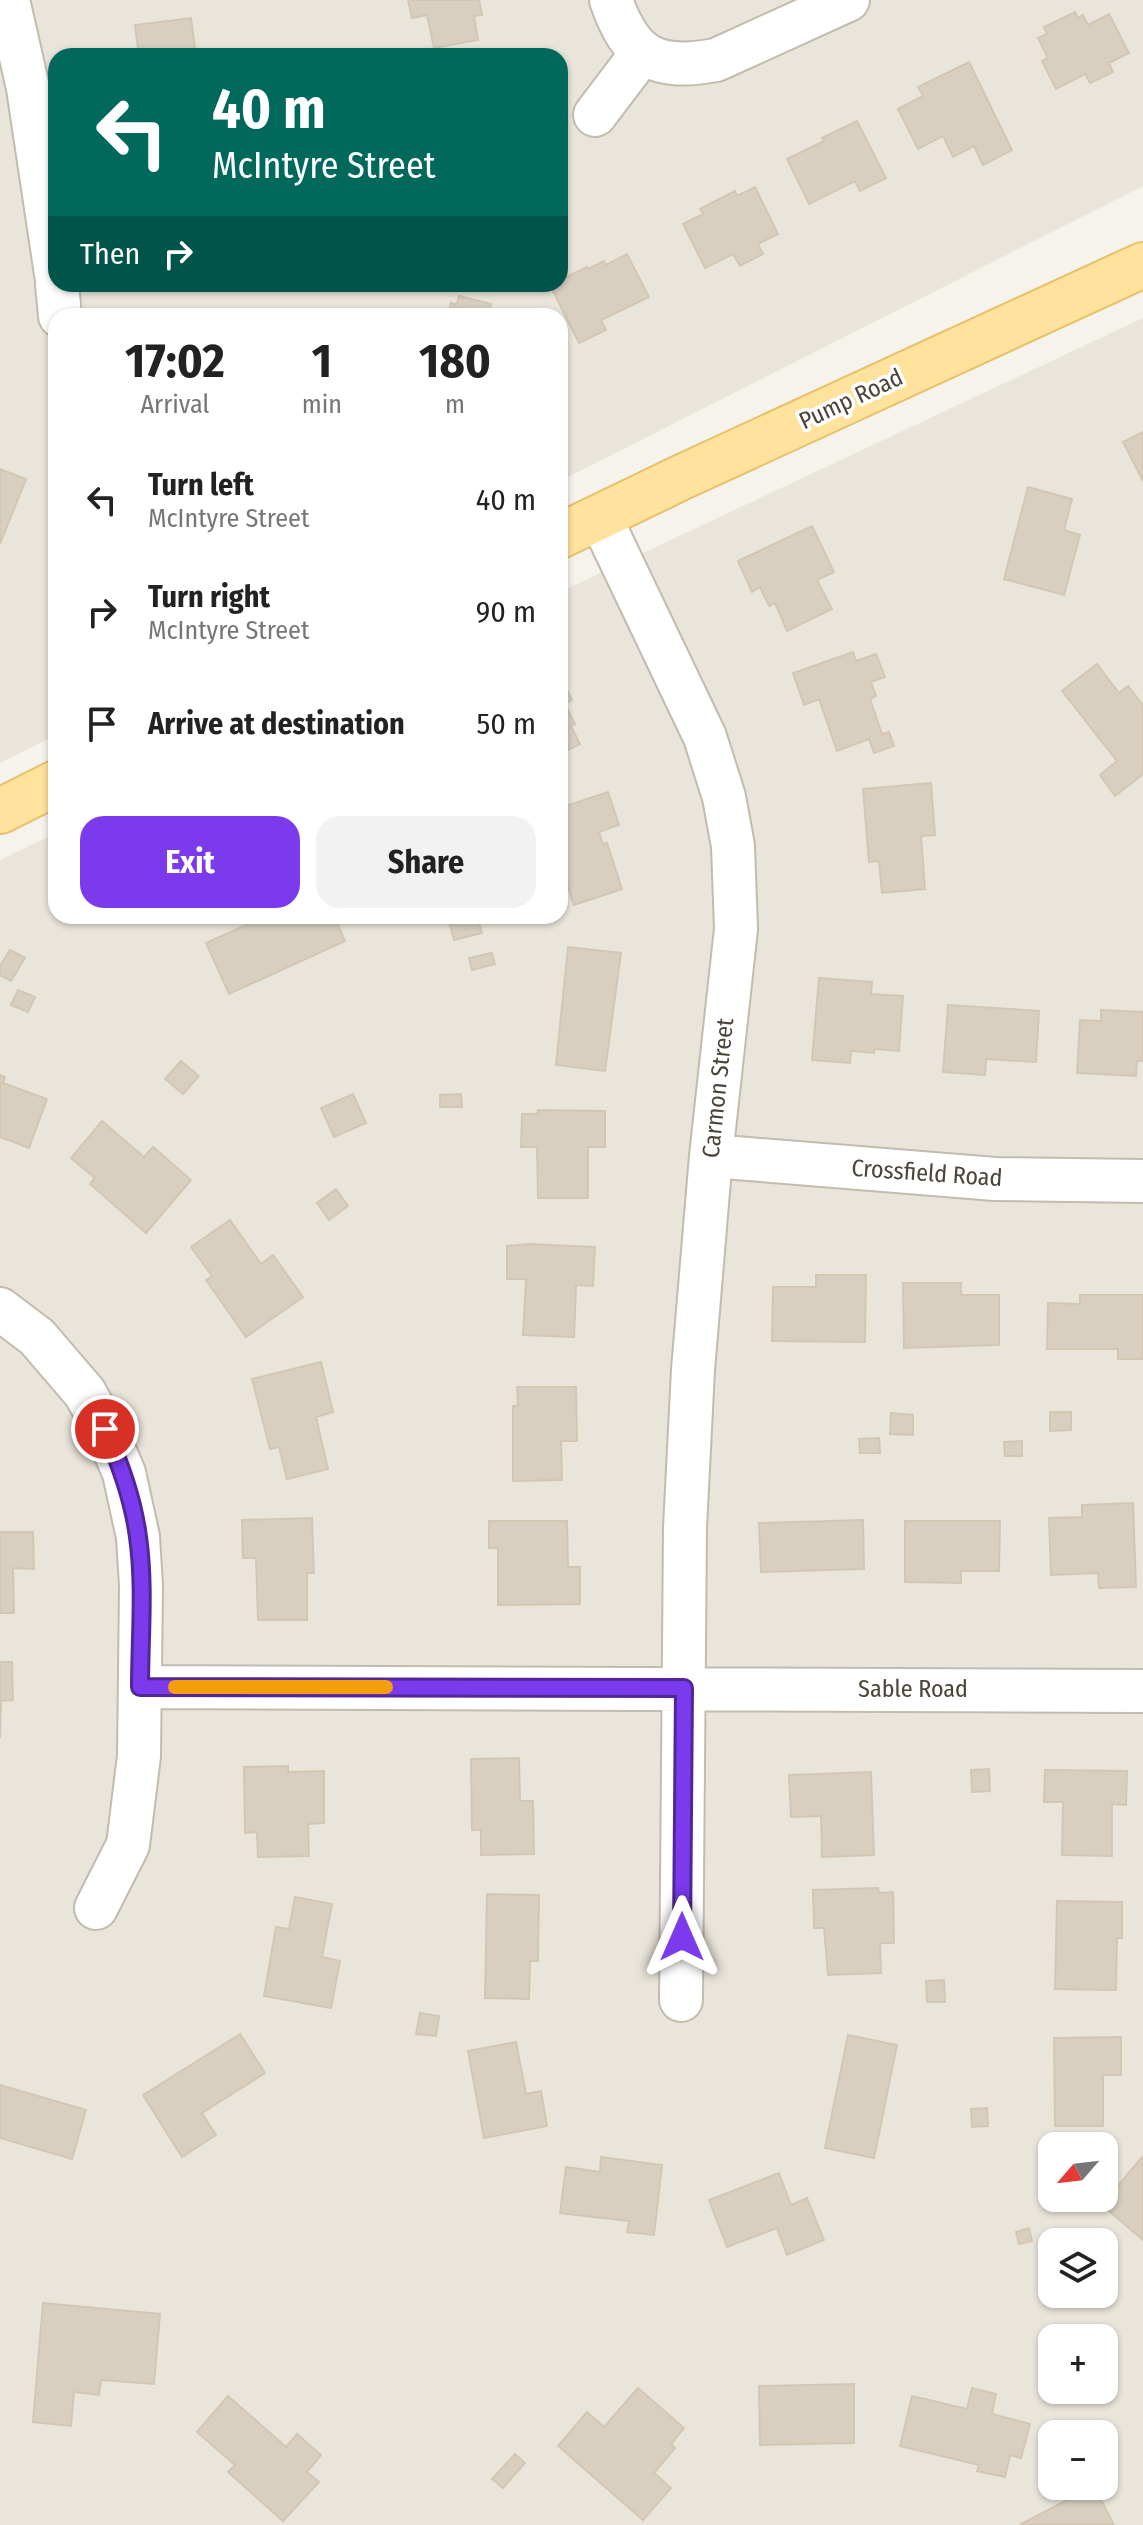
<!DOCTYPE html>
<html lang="en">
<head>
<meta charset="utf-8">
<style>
  :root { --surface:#fff; --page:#f2f2f2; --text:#222; --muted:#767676; --accent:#7c3aed }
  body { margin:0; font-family:"Fira Sans Condensed",sans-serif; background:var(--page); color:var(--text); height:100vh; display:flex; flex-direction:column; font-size:30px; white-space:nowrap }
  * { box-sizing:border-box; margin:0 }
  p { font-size:26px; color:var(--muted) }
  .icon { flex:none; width:44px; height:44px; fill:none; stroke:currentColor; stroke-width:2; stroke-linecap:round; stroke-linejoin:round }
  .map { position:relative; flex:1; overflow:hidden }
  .sheet { position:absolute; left:48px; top:308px; width:520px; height:616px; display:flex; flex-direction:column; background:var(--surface); border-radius:24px; box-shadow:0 2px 6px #0004 }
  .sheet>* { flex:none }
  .guide { position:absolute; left:48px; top:48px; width:520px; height:244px; border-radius:24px; box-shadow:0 2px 6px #0004; background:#00695c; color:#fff; overflow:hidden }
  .needle { width:52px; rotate:242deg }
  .tools { position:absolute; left:1038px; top:2132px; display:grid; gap:16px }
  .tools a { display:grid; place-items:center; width:80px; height:80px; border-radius:16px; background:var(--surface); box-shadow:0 2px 6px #0004; font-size:40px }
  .pin { position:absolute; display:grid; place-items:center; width:68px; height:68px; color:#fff; margin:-34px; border:4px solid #fff; border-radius:50%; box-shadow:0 2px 8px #0007 }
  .me { position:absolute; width:88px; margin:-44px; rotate:0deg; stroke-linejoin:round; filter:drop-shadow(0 0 6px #0008) }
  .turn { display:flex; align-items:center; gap:28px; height:168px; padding:0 32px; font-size:36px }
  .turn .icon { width:104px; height:104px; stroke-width:2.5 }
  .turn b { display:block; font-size:56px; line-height:68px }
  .then { display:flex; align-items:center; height:76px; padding:0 32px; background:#0003; gap:16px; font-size:30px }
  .eta { display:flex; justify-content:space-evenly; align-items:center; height:136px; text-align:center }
  .eta b { font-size:48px; font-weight:700; line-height:56px }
  .button { display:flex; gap:16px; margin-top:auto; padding:16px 32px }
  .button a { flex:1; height:92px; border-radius:24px; background:var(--accent); color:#fff; font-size:32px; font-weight:700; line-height:92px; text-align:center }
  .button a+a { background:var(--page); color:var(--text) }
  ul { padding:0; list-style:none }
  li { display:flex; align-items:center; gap:24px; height:112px; padding:0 32px }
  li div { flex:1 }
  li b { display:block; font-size:30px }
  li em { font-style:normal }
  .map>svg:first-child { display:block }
</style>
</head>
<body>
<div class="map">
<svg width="1143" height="2525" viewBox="0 0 1143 2525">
  <rect width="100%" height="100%" fill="#f6f3ec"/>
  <path fill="#eae5da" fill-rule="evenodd" d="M 0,0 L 1143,0 L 1143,186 L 560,481 L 560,316 L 56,316 L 56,735 L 0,763 ZM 56,56 L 560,56 L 560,284 L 56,284 Z
    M 1143,318 L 1143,2525 L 0,2525 L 0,860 L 56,833 L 56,916 L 560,916 L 560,592 ZM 1052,2146 L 1104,2146 L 1104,2198 L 1052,2198 ZM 1052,2242 L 1104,2242 L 1104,2294 L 1052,2294 ZM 1052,2338 L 1104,2338 L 1104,2390 L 1052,2390 ZM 1052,2434 L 1104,2434 L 1104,2486 L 1052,2486 Z"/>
  <path fill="#d8cfc1" stroke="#d3c7b4" stroke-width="2" d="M 408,0 L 479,0 L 482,15 L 474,16 L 478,40 L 434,48 L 427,15 L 412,18 Z
    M 1075,12 L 1078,18 L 1083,15 L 1088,25 L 1109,14 L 1129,53 L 1109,63 L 1113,72 L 1090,83 L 1085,74 L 1056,89 L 1042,61 L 1048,58 L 1038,38 L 1047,34 L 1044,27 Z
    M 191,18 L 196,56 L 139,56 L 135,25 Z
    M 969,62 L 1012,150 L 983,165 L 974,146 L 953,157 L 943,136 L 918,149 L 898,109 L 923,96 L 918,87 Z
    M 857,121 L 886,178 L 860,191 L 855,181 L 809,204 L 787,159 L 824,141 L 822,138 Z
    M 755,187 L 778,234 L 758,244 L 763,254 L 740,266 L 733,254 L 705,268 L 683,224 L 703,214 L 700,209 L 735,191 L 737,196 Z
    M 627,254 L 649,297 L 601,320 L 606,330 L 579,343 L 550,285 L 560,284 L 560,280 L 587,267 L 588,269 L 604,261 L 606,265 Z
    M 459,296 L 491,304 L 489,312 L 501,316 L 448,316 L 451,303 L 457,304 Z
    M 1143,432 L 1143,481 L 1123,442 Z
    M 0,469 L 26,479 L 0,544 Z
    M 1028,487 L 1072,499 L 1064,530 L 1080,535 L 1064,595 L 1004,579 Z
    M 812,526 L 834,572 L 817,580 L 832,609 L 787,631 L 775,603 L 769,606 L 760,587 L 752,592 L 738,561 Z
    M 853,652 L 856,661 L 876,654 L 885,677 L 871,682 L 876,696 L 870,699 L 882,734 L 889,732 L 894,746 L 874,753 L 869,739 L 837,751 L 819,699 L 804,705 L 793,673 Z
    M 1097,664 L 1119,693 L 1128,686 L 1143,705 L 1143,774 L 1115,796 L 1100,775 L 1117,761 L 1062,691 Z
    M 560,675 L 572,700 L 565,704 L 575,724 L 571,726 L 580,744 L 560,754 Z
    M 931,783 L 935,835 L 921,836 L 925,889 L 882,893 L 879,861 L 869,862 L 863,789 Z
    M 608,792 L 619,825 L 599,832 L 603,844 L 607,843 L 622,889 L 574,905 L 560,863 L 560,808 Z
    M 266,916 L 334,916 L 345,941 L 229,994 L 206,943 Z
    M 448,916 L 477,916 L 482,933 L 454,940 Z
    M 568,947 L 621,953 L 605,1071 L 556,1065 Z
    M 10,950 L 25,958 L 11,981 L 0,975 L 0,966 Z
    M 492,953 L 495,964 L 472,970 L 469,958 Z
    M 819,978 L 872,982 L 871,994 L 903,996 L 899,1051 L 874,1049 L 874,1053 L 851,1051 L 850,1063 L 812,1060 Z
    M 18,990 L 35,997 L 28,1012 L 11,1005 Z
    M 948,1005 L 1039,1011 L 1036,1062 L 986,1059 L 985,1075 L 943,1072 Z
    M 1101,1010 L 1143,1012 L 1143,1061 L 1137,1061 L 1136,1076 L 1077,1073 L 1080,1020 L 1101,1021 Z
    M 181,1061 L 199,1076 L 183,1094 L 165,1079 Z
    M 0,1075 L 5,1077 L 3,1083 L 47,1099 L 29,1148 L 0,1137 Z
    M 353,1094 L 366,1123 L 334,1137 L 321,1108 Z
    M 461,1094 L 462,1107 L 440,1107 L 440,1095 Z
    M 538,1110 L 605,1111 L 605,1147 L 588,1147 L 588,1198 L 538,1198 L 537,1147 L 521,1147 L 522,1114 L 537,1114 Z
    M 102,1121 L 144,1157 L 153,1147 L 191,1180 L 146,1233 L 90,1184 L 95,1178 L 71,1158 Z
    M 336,1189 L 348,1206 L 329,1220 L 317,1203 Z
    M 230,1220 L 261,1264 L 273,1255 L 303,1297 L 246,1337 L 206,1280 L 212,1276 L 191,1247 Z
    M 528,1244 L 595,1247 L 593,1286 L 576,1285 L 574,1337 L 523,1335 L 526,1279 L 507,1279 L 507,1246 Z
    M 816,1275 L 866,1275 L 865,1342 L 772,1341 L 773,1287 L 816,1287 Z
    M 903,1283 L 961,1283 L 961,1295 L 999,1295 L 999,1345 L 904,1348 Z
    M 1080,1295 L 1143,1295 L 1143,1359 L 1118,1359 L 1118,1349 L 1047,1349 L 1048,1303 L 1080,1304 Z
    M 321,1362 L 333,1412 L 316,1417 L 328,1469 L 287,1479 L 279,1447 L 270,1449 L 252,1379 Z
    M 517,1387 L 576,1387 L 577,1441 L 561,1441 L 562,1480 L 513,1481 L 513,1406 L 518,1406 Z
    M 1050,1412 L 1071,1412 L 1071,1430 L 1050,1431 Z
    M 891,1413 L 913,1415 L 913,1435 L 890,1434 Z
    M 879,1438 L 880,1453 L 860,1453 L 859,1439 Z
    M 1022,1441 L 1022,1456 L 1005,1456 L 1004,1442 Z
    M 1133,1503 L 1136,1587 L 1099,1588 L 1098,1573 L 1051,1575 L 1049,1518 L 1082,1517 L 1082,1505 Z
    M 312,1518 L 314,1573 L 307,1573 L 307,1620 L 258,1620 L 256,1558 L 243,1558 L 242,1520 Z
    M 863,1520 L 864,1569 L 761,1572 L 759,1523 Z
    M 489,1521 L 567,1521 L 568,1567 L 580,1567 L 580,1604 L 498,1605 L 498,1548 L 489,1548 Z
    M 905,1521 L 1000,1521 L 999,1571 L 961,1571 L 961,1583 L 905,1582 Z
    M 0,1532 L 33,1532 L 34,1569 L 13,1568 L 14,1613 L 0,1613 Z
    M 0,1662 L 12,1662 L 13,1700 L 1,1701 L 0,1738 Z
    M 519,1758 L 520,1801 L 533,1801 L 534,1854 L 481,1855 L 481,1830 L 472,1830 L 471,1759 Z
    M 288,1766 L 288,1772 L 324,1771 L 324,1823 L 308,1824 L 309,1856 L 258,1857 L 257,1832 L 245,1833 L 244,1767 Z
    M 989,1769 L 990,1791 L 972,1792 L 971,1770 Z
    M 1045,1770 L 1127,1771 L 1126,1805 L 1112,1804 L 1112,1856 L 1062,1855 L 1063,1802 L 1044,1802 Z
    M 871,1772 L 874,1855 L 822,1857 L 821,1816 L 791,1817 L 789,1775 Z
    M 878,1888 L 879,1893 L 893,1892 L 894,1943 L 880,1943 L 881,1973 L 828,1975 L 824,1928 L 814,1928 L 813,1890 Z
    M 487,1894 L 539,1895 L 538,1961 L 530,1961 L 529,1999 L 485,1998 Z
    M 295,1897 L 332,1904 L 322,1957 L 340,1961 L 331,2008 L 264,1996 L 276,1927 L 289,1929 Z
    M 1057,1901 L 1122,1902 L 1122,1938 L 1117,1938 L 1116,1990 L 1055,1989 Z
    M 944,1980 L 945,2002 L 927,2002 L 926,1981 Z
    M 420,2013 L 439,2016 L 436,2036 L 416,2034 Z
    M 240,2034 L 265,2073 L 202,2113 L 216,2135 L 182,2157 L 143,2095 Z
    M 848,2035 L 897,2045 L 874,2158 L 825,2148 Z
    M 1121,2037 L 1121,2075 L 1103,2075 L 1103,2126 L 1055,2126 L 1054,2038 Z
    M 516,2042 L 526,2094 L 541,2091 L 547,2126 L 484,2138 L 468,2051 Z
    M 0,2085 L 86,2110 L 72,2159 L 0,2138 Z
    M 987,2108 L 988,2126 L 972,2127 L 971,2109 Z
    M 601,2157 L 662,2165 L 654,2235 L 627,2232 L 629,2221 L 560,2213 L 566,2167 L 600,2172 Z
    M 1142,2157 L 1143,2158 L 1143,2240 L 1102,2205 Z
    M 779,2173 L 791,2205 L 807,2198 L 824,2240 L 787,2255 L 777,2228 L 727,2247 L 709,2200 Z
    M 1029,2228 L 1032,2241 L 1019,2244 L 1016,2232 Z
    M 43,2303 L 160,2314 L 154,2384 L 101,2380 L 99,2395 L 74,2392 L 71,2426 L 33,2422 Z
    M 854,2384 L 854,2443 L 760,2445 L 759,2386 Z
    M 638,2388 L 684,2428 L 671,2444 L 675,2448 L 654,2473 L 671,2488 L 643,2520 L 558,2446 L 587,2412 L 604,2427 Z
    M 972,2388 L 996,2394 L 992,2414 L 1030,2424 L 1021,2458 L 1010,2455 L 1005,2477 L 977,2471 L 979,2465 L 900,2446 L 912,2396 L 967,2409 Z
    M 228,2396 L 286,2447 L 297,2434 L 321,2455 L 307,2472 L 319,2482 L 283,2521 L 228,2472 L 235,2465 L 197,2432 Z
    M 515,2454 L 525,2463 L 503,2488 L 492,2479 Z
    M 1094,2486 L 1114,2525 L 1022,2525 L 1021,2524 Z"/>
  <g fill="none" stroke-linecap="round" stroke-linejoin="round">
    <g stroke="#c2bbae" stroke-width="46">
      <path id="minor" d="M 8,0 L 28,88 L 56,274
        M 611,0 C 631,58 656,71 716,60 L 848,0
        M 595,115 L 642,53
        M 57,284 L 60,316
        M 600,517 L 705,737 L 724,797 L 733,846 L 736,929 L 711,1156 L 693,1370 L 685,1528 L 681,2000
        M 711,1156 L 995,1179 L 1143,1181
        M 0,1309 L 37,1337 L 85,1393 L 105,1429 L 124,1473 L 138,1537 L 141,1586 L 139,1756 L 128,1845 L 96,1908
        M 140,1687 L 1143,1691"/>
    </g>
    <g stroke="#e6c16a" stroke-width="48">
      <path id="major" d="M 560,536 L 682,477 L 1143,265
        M 0,811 L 56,783"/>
    </g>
    <use href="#minor" stroke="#fff" stroke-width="42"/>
    <use href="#major" stroke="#ffe39c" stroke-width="44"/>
  </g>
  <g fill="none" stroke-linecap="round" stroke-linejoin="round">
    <g stroke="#51269a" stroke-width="20">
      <path id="route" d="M 105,1429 C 120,1464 133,1499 138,1537 C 145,1586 140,1638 140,1687 L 684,1688 L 682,1937"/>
    </g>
    <use href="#route" stroke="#7c3aed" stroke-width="14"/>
    <path stroke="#f59e0b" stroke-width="14" d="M 175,1687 L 386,1687"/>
  </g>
  <g text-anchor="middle" stroke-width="7" stroke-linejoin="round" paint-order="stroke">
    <g font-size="24" fill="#4b4439" stroke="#fff">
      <text transform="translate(851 399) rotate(-25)" y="8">Pump Road</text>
      <text transform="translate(718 1088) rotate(-84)" y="8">Carmon Street</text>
      <text transform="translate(927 1173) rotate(4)" y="8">Crossfield Road</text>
      <text x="913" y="1697">Sable Road</text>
    </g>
  </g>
</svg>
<div class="tools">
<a><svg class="needle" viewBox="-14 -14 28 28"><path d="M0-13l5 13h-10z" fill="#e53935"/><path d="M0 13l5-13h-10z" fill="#767676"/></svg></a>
<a><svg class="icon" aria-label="layers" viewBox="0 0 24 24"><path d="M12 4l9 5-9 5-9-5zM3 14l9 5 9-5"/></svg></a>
<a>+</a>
<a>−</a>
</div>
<div class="pin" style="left:105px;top:1429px;background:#d93025"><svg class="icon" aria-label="arrive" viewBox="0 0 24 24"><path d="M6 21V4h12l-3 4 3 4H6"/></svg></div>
<svg class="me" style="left:682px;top:1937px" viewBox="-20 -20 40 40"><path d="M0-17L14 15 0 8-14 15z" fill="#7c3aed" stroke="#fff" stroke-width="4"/></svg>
<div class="guide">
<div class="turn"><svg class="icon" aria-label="left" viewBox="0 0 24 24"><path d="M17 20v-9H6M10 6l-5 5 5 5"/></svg><div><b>40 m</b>McIntyre Street</div></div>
<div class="then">Then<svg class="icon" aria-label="right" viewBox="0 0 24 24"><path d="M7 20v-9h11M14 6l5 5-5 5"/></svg></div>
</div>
<section class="sheet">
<div class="eta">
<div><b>17:02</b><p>Arrival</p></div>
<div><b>1</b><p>min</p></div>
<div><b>180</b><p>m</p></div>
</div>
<ul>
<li><svg class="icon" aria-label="left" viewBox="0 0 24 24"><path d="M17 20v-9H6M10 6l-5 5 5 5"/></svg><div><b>Turn left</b><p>McIntyre Street</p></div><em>40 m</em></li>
<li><svg class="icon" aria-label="right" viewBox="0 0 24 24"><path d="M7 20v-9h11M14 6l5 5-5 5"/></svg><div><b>Turn right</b><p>McIntyre Street</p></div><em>90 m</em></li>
<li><svg class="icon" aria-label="arrive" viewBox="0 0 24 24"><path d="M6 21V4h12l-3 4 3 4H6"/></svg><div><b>Arrive at destination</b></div><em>50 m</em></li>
</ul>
<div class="button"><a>Exit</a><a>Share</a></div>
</section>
</div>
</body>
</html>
